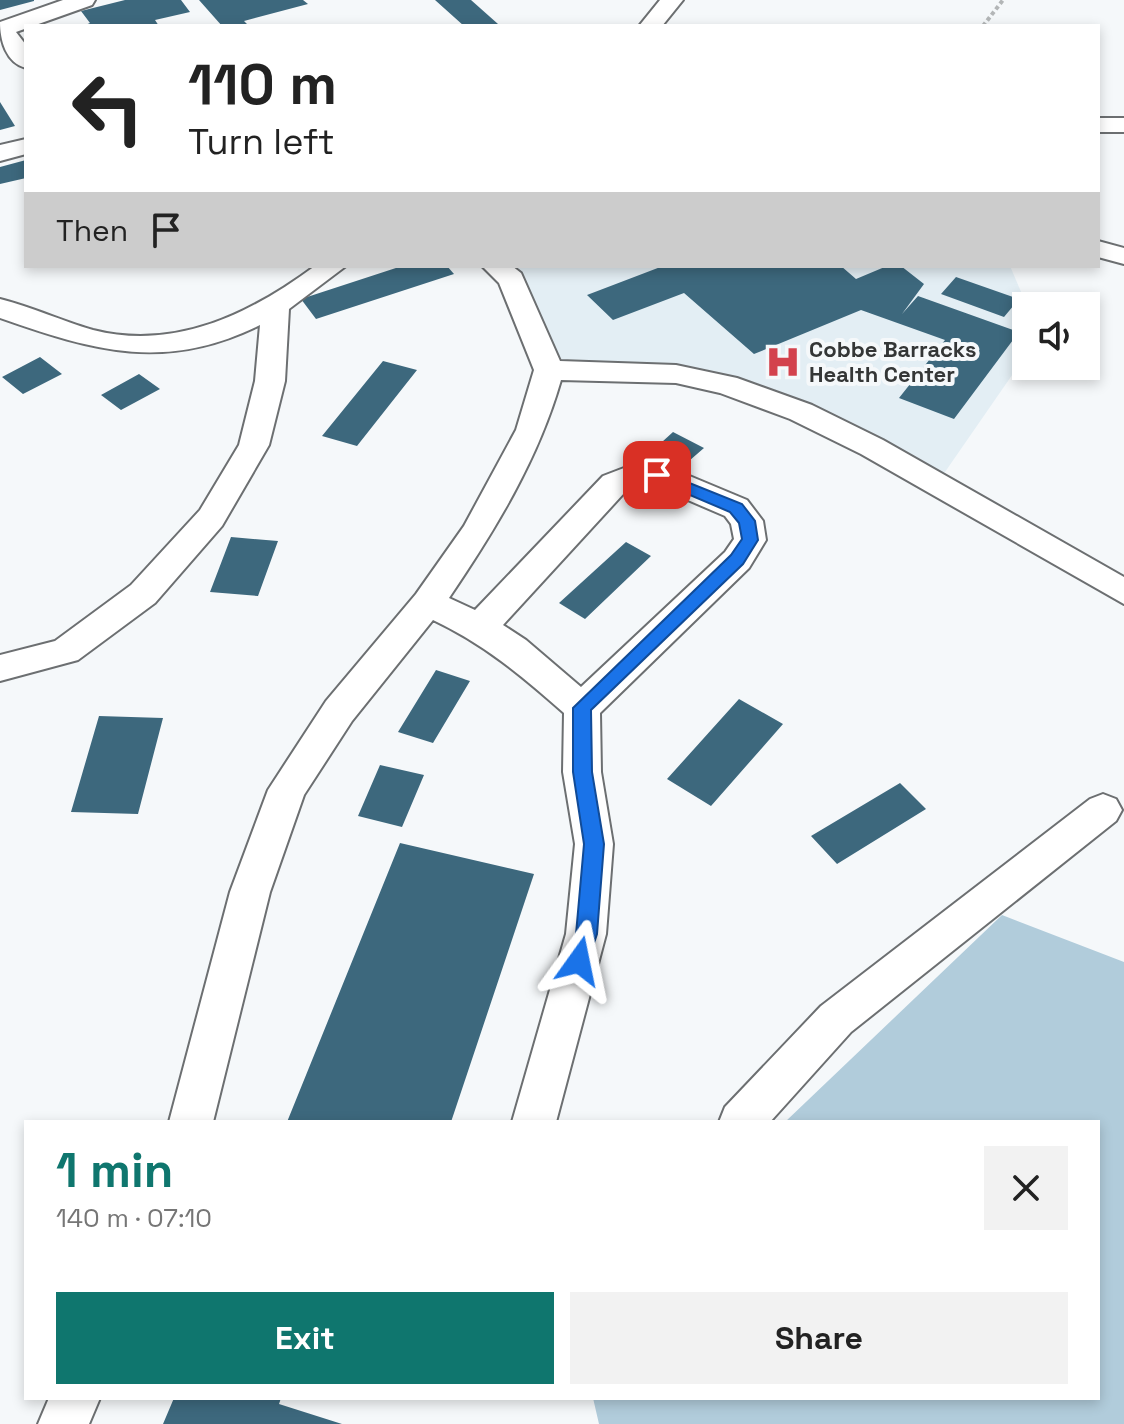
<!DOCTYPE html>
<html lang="en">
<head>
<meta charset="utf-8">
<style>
  :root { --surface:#fff; --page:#f2f2f2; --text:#222; --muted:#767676; --accent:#0f766e }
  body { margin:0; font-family:"Space Grotesk",sans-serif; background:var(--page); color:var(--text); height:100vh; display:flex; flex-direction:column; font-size:30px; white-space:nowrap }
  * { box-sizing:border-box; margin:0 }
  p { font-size:26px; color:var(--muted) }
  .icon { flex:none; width:44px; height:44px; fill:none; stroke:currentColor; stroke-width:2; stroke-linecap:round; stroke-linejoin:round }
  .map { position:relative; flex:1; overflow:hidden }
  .sheet { position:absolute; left:24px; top:1120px; width:1076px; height:280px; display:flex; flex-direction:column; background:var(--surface); border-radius:0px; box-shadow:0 4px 12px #0003 }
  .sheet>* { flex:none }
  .hud { position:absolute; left:24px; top:24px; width:1076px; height:244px; border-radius:0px; box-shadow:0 4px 12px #0003; background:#fff; color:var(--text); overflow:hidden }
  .buttons { position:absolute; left:1012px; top:292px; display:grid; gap:16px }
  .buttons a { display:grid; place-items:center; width:88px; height:88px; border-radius:0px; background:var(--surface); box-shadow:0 4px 12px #0003; font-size:40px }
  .pin { position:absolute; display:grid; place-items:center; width:68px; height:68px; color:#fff; margin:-34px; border-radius:16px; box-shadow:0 4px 12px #0006 }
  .me { position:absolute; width:88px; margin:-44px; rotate:12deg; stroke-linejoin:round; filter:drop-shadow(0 0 6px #0008) }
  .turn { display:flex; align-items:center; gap:28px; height:168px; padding:0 32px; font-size:36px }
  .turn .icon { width:104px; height:104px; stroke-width:2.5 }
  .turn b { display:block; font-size:56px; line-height:68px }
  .then { display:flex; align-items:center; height:76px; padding:0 32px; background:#0003; gap:16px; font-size:30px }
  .round { display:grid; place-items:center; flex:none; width:84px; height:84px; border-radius:0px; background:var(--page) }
  .headline { display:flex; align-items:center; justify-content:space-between; height:136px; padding:0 32px }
  h1 { font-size:48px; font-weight:800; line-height:60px; color:var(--accent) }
  .cta { display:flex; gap:16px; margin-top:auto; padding:16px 32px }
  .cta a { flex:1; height:92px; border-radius:0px; background:var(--accent); color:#fff; font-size:32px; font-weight:800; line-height:92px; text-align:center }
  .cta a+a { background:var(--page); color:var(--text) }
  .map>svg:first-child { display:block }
</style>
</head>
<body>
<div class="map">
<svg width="1124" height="1424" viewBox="0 0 1124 1424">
  <rect width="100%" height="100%" fill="#f5f8fa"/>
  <path fill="#e3eef4" d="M 514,266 L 1010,266 L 1027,306 L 1026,355 L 945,472 L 914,471 L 727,385 L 549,370 L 511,279 Z"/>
  <path fill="#b1ccdb" d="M 1002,915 L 1124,962 L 1124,1424 L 599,1424 L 593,1398 L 1098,1398 L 1098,1122 L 785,1122 Z"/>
  <path fill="#3d687d" d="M 0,0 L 34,0 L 34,1 L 0,10 Z
    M 125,0 L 181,0 L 190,12 L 155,20 L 159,26 L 83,26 L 90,23 L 81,11 Z
    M 199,0 L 303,0 L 308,4 L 244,21 L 249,26 L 222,26 Z
    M 435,0 L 471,0 L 498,24 L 464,26 Z
    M 0,102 L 15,126 L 0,130 Z
    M 26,160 L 26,178 L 0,184 L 0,167 Z
    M 402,266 L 447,266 L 454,274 L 316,319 L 301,299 Z
    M 663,266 L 841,266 L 856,279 L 887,266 L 901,266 L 924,284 L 902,314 L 918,296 L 1019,332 L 954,419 L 899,398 L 945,340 L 861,310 L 754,354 L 684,293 L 613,320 L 587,295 Z
    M 956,277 L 1019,299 L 1004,317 L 941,294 Z
    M 40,357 L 62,374 L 23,394 L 2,377 Z
    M 383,361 L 417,370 L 357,446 L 322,436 Z
    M 139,374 L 160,389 L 121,410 L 101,395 Z
    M 673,432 L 704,448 L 682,467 L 651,452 Z
    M 231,537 L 278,541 L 258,596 L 210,592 Z
    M 626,542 L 651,556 L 585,619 L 559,603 Z
    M 436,670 L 470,681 L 433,743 L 398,732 Z
    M 739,699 L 783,724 L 711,806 L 667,779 Z
    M 99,716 L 163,718 L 138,814 L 71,812 Z
    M 380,765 L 424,775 L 402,827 L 358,816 Z
    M 900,783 L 926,809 L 837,864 L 811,836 Z
    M 400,843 L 534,874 L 451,1122 L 287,1122 Z
    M 174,1398 L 281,1398 L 279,1404 L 342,1424 L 163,1424 Z"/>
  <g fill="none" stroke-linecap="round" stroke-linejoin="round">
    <g stroke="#6c6f71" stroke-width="4">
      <path id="minor" d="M 63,0 L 95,0 L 92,5 L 16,32 L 26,45 L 26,68 C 6,63 0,40 0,22 Z
        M 660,0 L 683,0 L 662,26 L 639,26 Z
        M 1098,118 L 1124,118 L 1124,132 L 1098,132 Z
        M 26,139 L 26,154 L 0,161 L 0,145 Z
        M 1098,241 L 1124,248 L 1124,264 L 1098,257 Z
        M 315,266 L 346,266 L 289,309 L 285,381 L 269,445 L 222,526 L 155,603 L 78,660 L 0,681 L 0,655 L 55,641 L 131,585 L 200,510 L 239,445 L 255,381 L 260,325 C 165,372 94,351 0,318 L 0,299 C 32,307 62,321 93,330 C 175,351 250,314 315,266 Z
        M 482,266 L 512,266 L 521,273 L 560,361 L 676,365 L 737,378 L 812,405 L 883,440 L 1124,577 L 1124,604 L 861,454 L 790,419 L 720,393 L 676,383 L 561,380 C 538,460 495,530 449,598 L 475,610 L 603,476 L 637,463 L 668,467 L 747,500 L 763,521 L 766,540 L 749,568 L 600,713 L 601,772 L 613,844 L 606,934 L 556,1122 L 512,1122 L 566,934 L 575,844 L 563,772 L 564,713 C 522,676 484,644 433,620 L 352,721 L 304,795 L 270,892 L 213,1122 L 169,1122 L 230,892 L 268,790 L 326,701 L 416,594 L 464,526 L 516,430 L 534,370 L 499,283 ZM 641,485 L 653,485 L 725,516 L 731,524 L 734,539 L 725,552 L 581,687 L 526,640 L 503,625 L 625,492 Z
        M 1103,794 L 1116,799 L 1122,810 L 1116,821 L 851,1032 L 770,1122 L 719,1122 L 725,1107 L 821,1006 L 1090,799 Z
        M 49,1398 L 100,1398 L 89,1424 L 38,1424 Z"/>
    </g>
    <path stroke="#b3b6b7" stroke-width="4" stroke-dasharray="4 3" stroke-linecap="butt" d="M 983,26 L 1003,0"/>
    <use href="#minor" fill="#fff" fill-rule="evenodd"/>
  </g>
  <path fill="#1a73e8" stroke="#114b97" stroke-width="2" d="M 657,470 L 742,504 L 755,521 L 758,540 L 743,564 L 591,710 L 592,772 L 604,844 L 597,934 L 586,967 L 579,970 L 572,967 L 569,961 L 576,934 L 584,844 L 573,772 L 573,708 L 731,555 L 742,539 L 739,523 L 730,512 L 652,479 L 649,475 Z"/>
  <defs>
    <g id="hospital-bare" transform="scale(2.76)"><path d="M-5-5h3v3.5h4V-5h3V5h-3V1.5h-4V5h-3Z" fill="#d3424d" stroke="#f5f8fa" stroke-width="2.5" paint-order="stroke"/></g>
  </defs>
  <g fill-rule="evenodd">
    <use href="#hospital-bare" x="783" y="362"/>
  </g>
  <g text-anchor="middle" stroke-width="8" stroke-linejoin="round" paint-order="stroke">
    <g font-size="22" font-weight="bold" fill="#343636" stroke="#f5f8fa" text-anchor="start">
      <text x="809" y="357">Cobbe Barracks<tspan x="809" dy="25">Health Center</tspan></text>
    </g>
  </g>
</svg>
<div class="buttons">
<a><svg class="icon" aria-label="sound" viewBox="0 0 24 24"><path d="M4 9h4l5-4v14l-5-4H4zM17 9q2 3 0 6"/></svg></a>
</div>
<div class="pin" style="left:657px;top:475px;background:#d93025"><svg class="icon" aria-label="arrive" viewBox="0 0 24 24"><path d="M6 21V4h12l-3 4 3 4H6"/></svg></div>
<svg class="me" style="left:579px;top:961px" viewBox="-20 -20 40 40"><path d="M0-17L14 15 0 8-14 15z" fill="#1a73e8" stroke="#fff" stroke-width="4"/></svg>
<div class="hud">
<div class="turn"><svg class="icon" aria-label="left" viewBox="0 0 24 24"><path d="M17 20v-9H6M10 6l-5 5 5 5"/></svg><div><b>110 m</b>Turn left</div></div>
<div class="then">Then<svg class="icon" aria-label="arrive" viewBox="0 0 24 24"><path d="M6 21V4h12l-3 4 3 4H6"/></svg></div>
</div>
<section class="sheet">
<div class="headline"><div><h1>1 min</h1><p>140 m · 07:10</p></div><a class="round"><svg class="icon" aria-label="close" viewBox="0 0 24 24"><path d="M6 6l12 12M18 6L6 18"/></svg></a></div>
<div class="cta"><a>Exit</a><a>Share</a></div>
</section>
</div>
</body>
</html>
